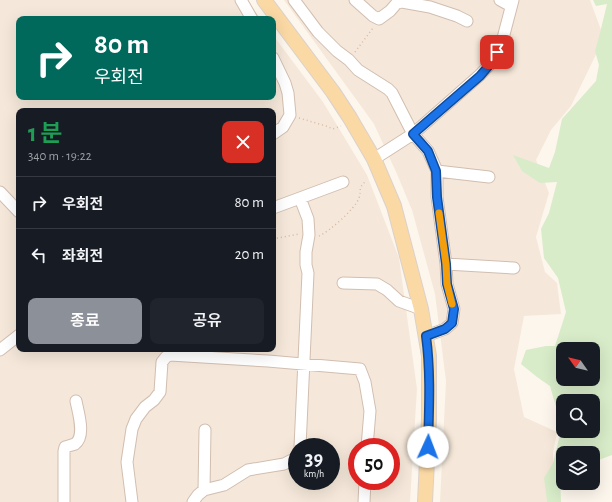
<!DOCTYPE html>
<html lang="ko">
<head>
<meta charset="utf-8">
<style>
  :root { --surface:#171b24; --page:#20242c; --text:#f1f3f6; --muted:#9ea1a6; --line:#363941; --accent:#8c9099 }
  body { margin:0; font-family:"Alegreya Sans","Noto Sans KR",sans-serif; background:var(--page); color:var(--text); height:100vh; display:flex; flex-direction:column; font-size:15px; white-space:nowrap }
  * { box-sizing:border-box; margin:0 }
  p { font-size:13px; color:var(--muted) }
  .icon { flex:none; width:22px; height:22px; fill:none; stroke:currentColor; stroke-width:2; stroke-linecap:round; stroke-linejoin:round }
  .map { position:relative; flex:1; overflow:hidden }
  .side { position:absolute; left:16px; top:108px; width:260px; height:244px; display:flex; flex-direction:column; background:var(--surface); border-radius:8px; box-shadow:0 4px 16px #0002 }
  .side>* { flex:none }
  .guide { position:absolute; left:16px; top:16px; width:260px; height:84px; border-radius:8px; box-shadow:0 4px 16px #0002; background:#00695c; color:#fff; overflow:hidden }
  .needle { width:26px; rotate:304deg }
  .buttons { position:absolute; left:556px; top:342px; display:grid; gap:8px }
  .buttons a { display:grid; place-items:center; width:44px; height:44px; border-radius:8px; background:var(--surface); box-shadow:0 4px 16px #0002; font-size:20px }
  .speed { position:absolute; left:288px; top:438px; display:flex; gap:8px; font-size:20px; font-weight:700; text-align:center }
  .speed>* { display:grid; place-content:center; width:52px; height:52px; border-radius:50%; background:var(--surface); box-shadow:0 4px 16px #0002; line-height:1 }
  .speed small { font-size:10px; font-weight:400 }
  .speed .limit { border:6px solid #d22; background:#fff; color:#111 }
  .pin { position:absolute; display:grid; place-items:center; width:34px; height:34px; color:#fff; margin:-17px; border-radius:8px; box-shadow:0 2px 6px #0006 }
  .me { position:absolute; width:44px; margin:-22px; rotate:2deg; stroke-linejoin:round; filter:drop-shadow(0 0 3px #0008) }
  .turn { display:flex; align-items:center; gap:14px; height:84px; padding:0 12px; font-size:18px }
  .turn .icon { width:52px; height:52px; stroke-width:2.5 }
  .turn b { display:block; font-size:28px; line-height:34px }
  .round { display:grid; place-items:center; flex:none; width:42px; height:42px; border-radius:8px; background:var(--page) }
  .summary { display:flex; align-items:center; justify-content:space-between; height:68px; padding:0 12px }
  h1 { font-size:24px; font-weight:600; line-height:30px; color:#1e9e55 }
  .cta { display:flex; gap:8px; margin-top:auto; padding:8px 12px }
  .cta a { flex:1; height:46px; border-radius:8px; background:var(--accent); color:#fff; font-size:16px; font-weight:600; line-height:46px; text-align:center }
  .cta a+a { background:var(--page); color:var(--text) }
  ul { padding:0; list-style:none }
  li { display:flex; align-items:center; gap:12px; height:52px; padding:0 12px; border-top:1px solid var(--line) }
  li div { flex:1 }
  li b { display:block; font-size:15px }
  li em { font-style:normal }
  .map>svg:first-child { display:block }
</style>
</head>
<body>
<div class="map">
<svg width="612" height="502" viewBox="0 0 612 502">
  <rect width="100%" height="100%" fill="#fdf6ec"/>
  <path fill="#f5e8da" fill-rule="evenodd" d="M 0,0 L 246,0 L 261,19 L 19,19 L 19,97 L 273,97 L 273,35 L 323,102 L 367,175 L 399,258 L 417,389 L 410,502 L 0,502 ZM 19,111 L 273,111 L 273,349 L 19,349 ZM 297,447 L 331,447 L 331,481 L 297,481 ZM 357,447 L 391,447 L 391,481 L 357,481 Z
    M 284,0 L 590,0 L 604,38 L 571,106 L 551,130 L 536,160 L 549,193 L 536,237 L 545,272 L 557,283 L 561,314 L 524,316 L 514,369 L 524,417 L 557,432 L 553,453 L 554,502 L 440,502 L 446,381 L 435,294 L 412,210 L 397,174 L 374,124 Z"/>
  <path fill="#d8ecc9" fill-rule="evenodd" d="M 593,0 L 612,0 L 612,455 L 596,461 L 593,460 L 593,453 L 563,453 L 563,466 L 560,474 L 561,502 L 547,502 L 544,478 L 553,463 L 560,435 L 556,407 L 550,386 L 537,377 L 521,364 L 526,350 L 546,346 L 555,346 L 566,312 L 558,278 L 544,258 L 541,229 L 549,213 L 557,182 L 540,183 L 522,171 L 513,155 L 549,168 L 555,152 L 562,119 L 596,81 L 599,65 L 595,51 L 600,33 L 607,4 L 596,6 ZM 563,349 L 593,349 L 593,379 L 563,379 ZM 563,401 L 593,401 L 593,431 L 563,431 Z"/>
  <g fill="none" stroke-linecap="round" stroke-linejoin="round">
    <g stroke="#d1beb0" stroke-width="13">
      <path id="minor" d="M 241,0 L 252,19
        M 294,0 L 318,32 L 337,51 L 349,60 L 358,70 L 388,89 L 392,93 L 413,134 L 428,151 L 437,171 L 437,197 L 446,264 L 447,284 L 454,309 L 452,323 L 445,329 L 426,336
        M 355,0 L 373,16 L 379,19 L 390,11 L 397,3 L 402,2 L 430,7 L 457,16 L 467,21
        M 500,0 L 511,6
        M 273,58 L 285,83 L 288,93 L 290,115 L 283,127 L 273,134
        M 374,159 L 413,134 L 480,75 L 492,62 L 502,42 L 513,0
        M 437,171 L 489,177
        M 0,192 L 19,212
        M 273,208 L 300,198
        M 446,264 L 514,268
        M 343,283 L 377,284 L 387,290 L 399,301 L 421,309
        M 0,350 L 19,335
        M 300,447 L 308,273 L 306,265 L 306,252 L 309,235 L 308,219 L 300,198 L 343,182
        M 204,490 L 205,430
        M 64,502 L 64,451 L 65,447 C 68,446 72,445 75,444 C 86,436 78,412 76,401
        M 132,502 L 127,462 L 132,429 L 136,419 L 145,407 L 154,400 L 160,392 L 162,362 L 166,357 L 170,355 L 268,361 L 360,369 L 365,382 L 370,411 L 367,447
        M 193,502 L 198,495 L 204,490 L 224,485 L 248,470 L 284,464 L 296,458 L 297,456
        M 364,502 L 365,481"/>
    </g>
    <g stroke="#dad1cd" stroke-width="16">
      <path id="major" d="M 264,0 L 333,92 L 350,118 L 374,159 L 394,206 L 421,309 L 429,356 L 429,419 L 425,502"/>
    </g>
    <path stroke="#d9b8a5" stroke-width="1.5" stroke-dasharray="1 3" stroke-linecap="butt" d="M 355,52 L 373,28
      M 299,118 L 326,126 L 333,129 L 341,126
      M 319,236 C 330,231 355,209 359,198 C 362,189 357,189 366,181
      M 273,239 L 299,234"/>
    <use href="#minor" stroke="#fff" stroke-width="11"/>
    <use href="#major" stroke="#fbd9a5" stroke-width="14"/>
  </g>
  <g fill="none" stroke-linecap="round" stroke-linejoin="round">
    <g stroke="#114b97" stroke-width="10">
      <path id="route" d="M 428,447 C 429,410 431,373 426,336 L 445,329 L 452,323 L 454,309 L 447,284 L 446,264 L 437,197 L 436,171 L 428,151 L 413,134 L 480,76 L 492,62 L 497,52"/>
    </g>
    <use href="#route" stroke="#1a73e8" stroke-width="7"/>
    <path stroke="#f59e0b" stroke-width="7" d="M 439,213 L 446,264 L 447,284 L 452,304"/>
  </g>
</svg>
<div class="buttons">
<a><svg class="needle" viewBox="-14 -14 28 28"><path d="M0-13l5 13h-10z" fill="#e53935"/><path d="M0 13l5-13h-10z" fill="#9ea1a6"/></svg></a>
<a><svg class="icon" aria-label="search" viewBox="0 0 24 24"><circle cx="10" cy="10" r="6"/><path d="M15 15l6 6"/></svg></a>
<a><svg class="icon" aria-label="layers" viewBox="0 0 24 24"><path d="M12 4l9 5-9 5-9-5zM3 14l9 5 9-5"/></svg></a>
</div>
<div class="speed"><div>39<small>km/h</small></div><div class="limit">50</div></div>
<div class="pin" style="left:497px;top:52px;background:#d93025"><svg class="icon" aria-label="arrive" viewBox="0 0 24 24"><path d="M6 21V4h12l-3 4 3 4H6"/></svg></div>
<svg class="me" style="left:428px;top:447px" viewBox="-20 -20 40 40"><circle r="19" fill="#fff"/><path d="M0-13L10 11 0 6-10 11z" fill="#1a73e8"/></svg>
<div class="guide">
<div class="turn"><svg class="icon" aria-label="right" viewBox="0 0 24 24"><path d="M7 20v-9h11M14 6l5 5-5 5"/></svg><div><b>80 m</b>우회전</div></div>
</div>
<section class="side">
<div class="summary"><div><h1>1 분</h1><p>340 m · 19:22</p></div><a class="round" style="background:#d93025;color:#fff"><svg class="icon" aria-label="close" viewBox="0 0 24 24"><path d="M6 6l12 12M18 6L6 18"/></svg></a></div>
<ul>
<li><svg class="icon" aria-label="right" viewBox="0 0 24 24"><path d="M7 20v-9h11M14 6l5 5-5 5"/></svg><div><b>우회전</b></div><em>80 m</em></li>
<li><svg class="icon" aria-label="left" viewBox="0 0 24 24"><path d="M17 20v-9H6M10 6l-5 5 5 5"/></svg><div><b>좌회전</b></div><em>20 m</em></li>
</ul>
<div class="cta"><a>종료</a><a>공유</a></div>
</section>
</div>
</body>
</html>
